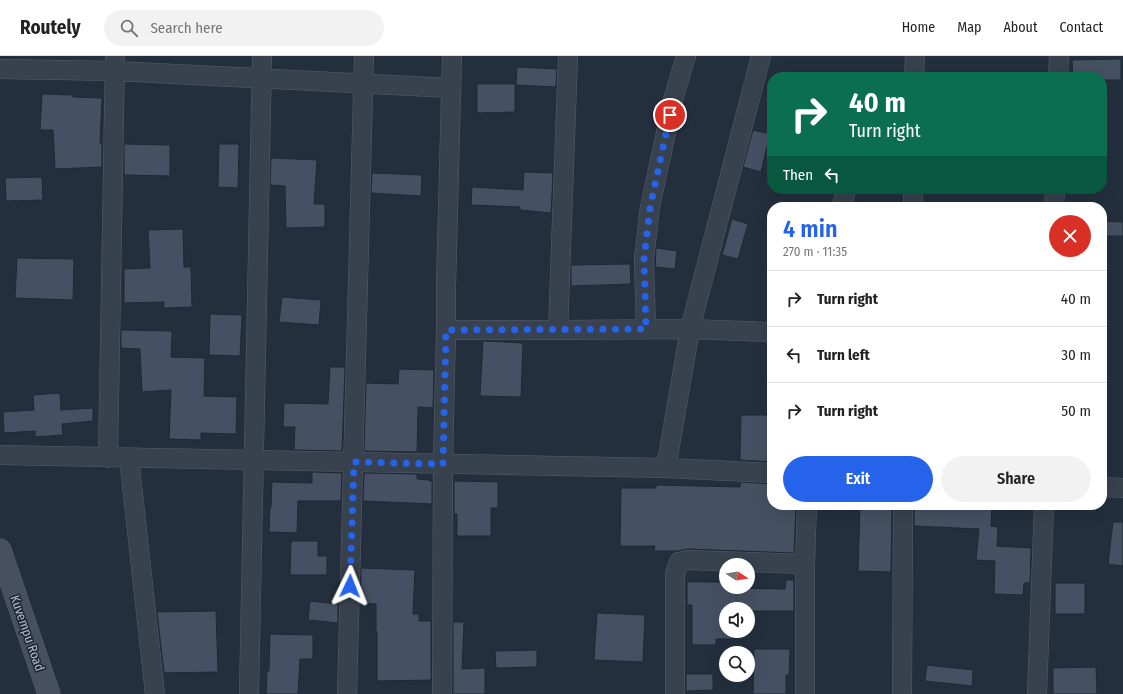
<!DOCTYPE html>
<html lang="en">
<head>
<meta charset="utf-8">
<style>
  :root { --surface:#fff; --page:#f2f2f2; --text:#222; --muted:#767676; --line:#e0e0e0; --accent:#2563eb }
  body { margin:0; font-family:"Fira Sans Condensed",sans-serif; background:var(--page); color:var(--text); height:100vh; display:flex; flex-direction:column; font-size:15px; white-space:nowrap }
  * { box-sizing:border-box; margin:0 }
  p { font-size:13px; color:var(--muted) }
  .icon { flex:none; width:22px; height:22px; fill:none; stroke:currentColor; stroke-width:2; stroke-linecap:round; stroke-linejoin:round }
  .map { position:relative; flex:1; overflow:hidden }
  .side { position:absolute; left:767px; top:146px; width:340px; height:308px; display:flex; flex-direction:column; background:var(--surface); border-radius:16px; box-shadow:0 4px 16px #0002 }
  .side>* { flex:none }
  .banner { position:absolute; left:767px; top:16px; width:340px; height:122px; border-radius:16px; box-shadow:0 4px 16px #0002; background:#0b6e4f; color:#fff; overflow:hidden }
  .needle { width:26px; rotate:102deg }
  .fabs { position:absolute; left:719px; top:502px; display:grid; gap:8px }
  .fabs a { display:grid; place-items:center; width:36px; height:36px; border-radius:50%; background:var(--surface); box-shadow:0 4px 16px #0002; font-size:20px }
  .pin { position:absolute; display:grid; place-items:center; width:34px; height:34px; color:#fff; margin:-17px; border:2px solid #fff; border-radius:50%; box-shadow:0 1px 4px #0007 }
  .me { position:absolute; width:44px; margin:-22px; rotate:2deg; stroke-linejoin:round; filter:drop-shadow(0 0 3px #0008) }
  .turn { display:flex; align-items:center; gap:14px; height:84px; padding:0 16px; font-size:18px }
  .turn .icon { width:52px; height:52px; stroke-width:2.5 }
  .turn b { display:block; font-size:28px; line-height:34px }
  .then { display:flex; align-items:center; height:38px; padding:0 16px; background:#0003; gap:8px; font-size:15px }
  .round { display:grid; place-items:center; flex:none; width:42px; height:42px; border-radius:21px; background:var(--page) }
  .head { display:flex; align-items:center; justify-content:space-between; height:68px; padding:0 16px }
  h1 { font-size:24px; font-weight:600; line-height:30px; color:var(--accent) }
  .action { display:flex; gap:8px; margin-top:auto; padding:8px 16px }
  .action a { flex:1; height:46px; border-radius:24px; background:var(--accent); color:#fff; font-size:16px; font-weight:600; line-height:46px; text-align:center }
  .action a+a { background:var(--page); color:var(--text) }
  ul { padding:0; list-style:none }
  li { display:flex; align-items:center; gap:12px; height:56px; padding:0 16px; border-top:1px solid var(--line) }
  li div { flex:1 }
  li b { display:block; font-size:15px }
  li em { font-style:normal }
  header { display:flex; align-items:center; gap:24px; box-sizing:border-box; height:56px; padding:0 20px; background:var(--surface); border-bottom:1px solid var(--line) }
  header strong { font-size:19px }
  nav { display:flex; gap:22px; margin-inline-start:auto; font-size:14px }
  .search { width:280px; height:36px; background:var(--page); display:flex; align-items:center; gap:10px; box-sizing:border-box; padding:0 14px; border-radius:22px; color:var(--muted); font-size:15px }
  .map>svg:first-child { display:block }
</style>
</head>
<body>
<header>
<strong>Routely</strong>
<div class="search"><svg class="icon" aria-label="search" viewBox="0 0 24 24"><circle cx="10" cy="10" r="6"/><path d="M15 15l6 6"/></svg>Search here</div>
<nav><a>Home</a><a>Map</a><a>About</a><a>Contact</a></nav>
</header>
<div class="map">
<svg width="1123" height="638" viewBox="0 0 1123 638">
  <rect width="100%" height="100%" fill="#242f3e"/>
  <path fill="#455162" stroke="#1f2835" d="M 1121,3 L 1121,24 L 1102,24 L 1102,21 L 1073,21 L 1072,4 Z
    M 517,11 L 557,13 L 556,31 L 516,29 Z
    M 477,28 L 515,28 L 515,56 L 477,57 Z
    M 42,38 L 73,39 L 73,41 L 102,42 L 100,87 L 102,87 L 102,111 L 55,113 L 53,74 L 40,74 Z
    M 753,74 L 770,78 L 761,116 L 743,111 Z
    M 124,88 L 170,89 L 170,120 L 124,119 Z
    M 219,88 L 239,88 L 238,132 L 218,131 Z
    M 271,102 L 317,104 L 314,148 L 325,148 L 325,171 L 286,172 L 285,130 L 270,129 Z
    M 524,116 L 553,117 L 551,157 L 520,154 L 520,151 L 471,149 L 472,131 L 523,134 Z
    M 372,117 L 422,119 L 421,140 L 371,137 Z
    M 42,121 L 43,144 L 6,145 L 5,122 Z
    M 732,163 L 748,168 L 738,203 L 722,199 Z
    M 1102,165 L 1123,166 L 1123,180 L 1102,180 Z
    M 183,173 L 184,211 L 191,211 L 192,251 L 164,252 L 164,246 L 124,247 L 124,213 L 150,212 L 148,174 Z
    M 656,192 L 677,195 L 675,213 L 655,211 Z
    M 17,202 L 74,203 L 73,244 L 15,242 Z
    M 630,208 L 631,228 L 571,230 L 571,209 Z
    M 282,241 L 321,244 L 319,269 L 279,266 Z
    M 210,258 L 242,259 L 240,300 L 209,299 Z
    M 121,274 L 172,275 L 171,301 L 205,302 L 204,340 L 237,341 L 236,378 L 201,377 L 201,384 L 169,383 L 171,334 L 142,336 L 140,293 L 121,292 Z
    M 483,285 L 523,287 L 521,341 L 480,340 Z
    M 330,311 L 345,311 L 342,395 L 294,394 L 295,371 L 283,371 L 284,347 L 328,348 Z
    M 399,313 L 434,314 L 433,352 L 418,351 L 417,396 L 364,395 L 366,327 L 398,328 Z
    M 60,337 L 61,354 L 93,352 L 93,365 L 62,368 L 63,379 L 35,381 L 35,375 L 4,377 L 3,356 L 34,354 L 33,339 Z
    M 741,359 L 772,359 L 772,406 L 740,404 Z
    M 312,416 L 342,417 L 341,445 L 298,445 L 297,477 L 269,476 L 270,451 L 271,451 L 272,426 L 312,427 Z
    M 364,417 L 417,418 L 417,423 L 429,424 L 429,425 L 432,425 L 432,448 L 363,445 Z
    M 454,425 L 498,426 L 498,452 L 491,452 L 491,480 L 457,480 L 457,458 L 454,458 Z
    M 740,426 L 772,428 L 772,449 L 796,449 L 794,497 L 688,493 L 677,495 L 654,495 L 655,490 L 620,490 L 621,432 L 656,432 L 656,429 L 740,431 Z
    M 860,449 L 892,449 L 891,516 L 858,515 Z
    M 914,449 L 992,449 L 991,470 L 998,471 L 997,490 L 1031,492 L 1030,527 L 1024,527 L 1023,539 L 994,538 L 995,505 L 976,504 L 979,473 L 914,470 Z
    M 1113,466 L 1123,466 L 1123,510 L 1108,508 Z
    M 291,485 L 318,485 L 318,500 L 327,500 L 327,519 L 290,519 Z
    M 361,512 L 415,514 L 413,558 L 419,558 L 419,565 L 431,565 L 431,624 L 377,625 L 377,576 L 376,575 L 376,548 L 360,547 Z
    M 786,524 L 794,524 L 794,555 L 748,555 L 748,553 L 726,553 L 726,575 L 733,575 L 733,583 L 716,583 L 716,589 L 692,589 L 692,549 L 687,549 L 687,526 L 726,526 L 726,531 L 732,531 L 732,532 L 785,533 Z
    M 1055,527 L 1085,527 L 1085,558 L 1055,558 Z
    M 310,545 L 338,548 L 338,567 L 308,564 Z
    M 216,555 L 218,616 L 164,617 L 157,556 Z
    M 597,557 L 645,559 L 643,606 L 594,604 Z
    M 453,566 L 464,566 L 462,613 L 485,612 L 485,638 L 453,638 Z
    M 270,578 L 313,579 L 313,603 L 300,603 L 298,638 L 266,638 L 267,615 L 269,615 Z
    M 754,593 L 790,593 L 789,619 L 786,619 L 786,638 L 753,638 Z
    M 537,594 L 537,611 L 496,612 L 495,595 Z
    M 927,609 L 973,614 L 972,630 L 925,625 Z
    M 1096,611 L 1097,638 L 1053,638 L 1053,612 Z
    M 686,618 L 713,618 L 713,634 L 686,635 Z"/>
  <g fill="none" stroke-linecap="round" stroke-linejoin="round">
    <g stroke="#565f6c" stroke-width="20">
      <path id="street" d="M 0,13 L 115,15 L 451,32
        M 914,21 L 915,0
        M 1058,21 L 1059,0
        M 913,133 L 913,151
        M 842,151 L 846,133
        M 1054,151 L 1055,133
        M 646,273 L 644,203 L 650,151 L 673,44 L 686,0
        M 446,274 L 558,274 L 568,0
        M 558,274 L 690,273 L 772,276
        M 0,399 L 666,412 L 772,417
        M 108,402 L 115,0
        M 129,402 L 155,638
        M 666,412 L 690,273 L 761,0
        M 1102,431 L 1123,432
        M 249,638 L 262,0
        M 347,638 L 364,0
        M 442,638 L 443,408 L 446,274 L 446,230 L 452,0
        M 675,638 L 675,518 L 679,506 L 688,504 L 805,508
        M 805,638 L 805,508 L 807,449
        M 902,638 L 903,449
        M 1037,638 L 1044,449"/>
    </g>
    <g stroke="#565f6c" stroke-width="23">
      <path id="secondary" d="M 0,494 L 49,638"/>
    </g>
    <use href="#street" stroke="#38414e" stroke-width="19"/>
    <use href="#secondary" stroke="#465061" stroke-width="22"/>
  </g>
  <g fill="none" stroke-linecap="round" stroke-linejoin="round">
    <path stroke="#2563eb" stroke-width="7" stroke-dasharray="0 12.6" d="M 350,530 L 354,406 L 443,408 L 446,274 L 646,273 L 644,203 L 650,152 L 670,59"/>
  </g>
  <g text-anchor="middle" stroke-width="3" stroke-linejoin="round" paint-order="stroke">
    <g font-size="13" fill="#b4bcc9" stroke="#1d2633">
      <text transform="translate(28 577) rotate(71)" y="5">Kuvempu Road</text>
    </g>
  </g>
</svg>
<div class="fabs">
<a><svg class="needle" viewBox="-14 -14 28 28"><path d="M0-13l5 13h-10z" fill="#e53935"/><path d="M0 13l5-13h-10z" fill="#767676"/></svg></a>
<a><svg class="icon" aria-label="sound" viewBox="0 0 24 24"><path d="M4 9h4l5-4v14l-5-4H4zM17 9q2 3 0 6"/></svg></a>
<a><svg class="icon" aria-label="search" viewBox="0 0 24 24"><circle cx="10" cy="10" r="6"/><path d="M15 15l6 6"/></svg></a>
</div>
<div class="pin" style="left:670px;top:59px;background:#d93025"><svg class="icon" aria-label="arrive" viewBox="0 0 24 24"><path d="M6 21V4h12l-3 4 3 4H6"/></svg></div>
<svg class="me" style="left:350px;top:530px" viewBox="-20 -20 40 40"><path d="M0-17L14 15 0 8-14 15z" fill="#2563eb" stroke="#fff" stroke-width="4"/></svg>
<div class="banner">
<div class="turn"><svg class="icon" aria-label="right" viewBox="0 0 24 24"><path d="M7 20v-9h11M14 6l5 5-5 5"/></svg><div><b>40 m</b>Turn right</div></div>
<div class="then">Then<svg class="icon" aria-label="left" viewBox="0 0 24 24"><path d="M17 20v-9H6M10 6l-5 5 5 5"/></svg></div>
</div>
<section class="side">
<div class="head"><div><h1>4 min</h1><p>270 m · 11:35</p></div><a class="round" style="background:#d93025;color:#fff"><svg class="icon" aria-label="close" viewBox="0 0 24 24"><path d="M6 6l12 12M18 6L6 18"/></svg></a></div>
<ul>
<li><svg class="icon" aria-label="right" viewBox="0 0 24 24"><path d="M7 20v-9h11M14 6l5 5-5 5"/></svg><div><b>Turn right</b></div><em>40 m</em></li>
<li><svg class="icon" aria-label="left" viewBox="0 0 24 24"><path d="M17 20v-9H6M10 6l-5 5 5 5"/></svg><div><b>Turn left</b></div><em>30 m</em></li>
<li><svg class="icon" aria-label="right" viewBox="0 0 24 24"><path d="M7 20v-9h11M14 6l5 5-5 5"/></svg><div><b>Turn right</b></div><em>50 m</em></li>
</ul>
<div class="action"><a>Exit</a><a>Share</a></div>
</section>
</div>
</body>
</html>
